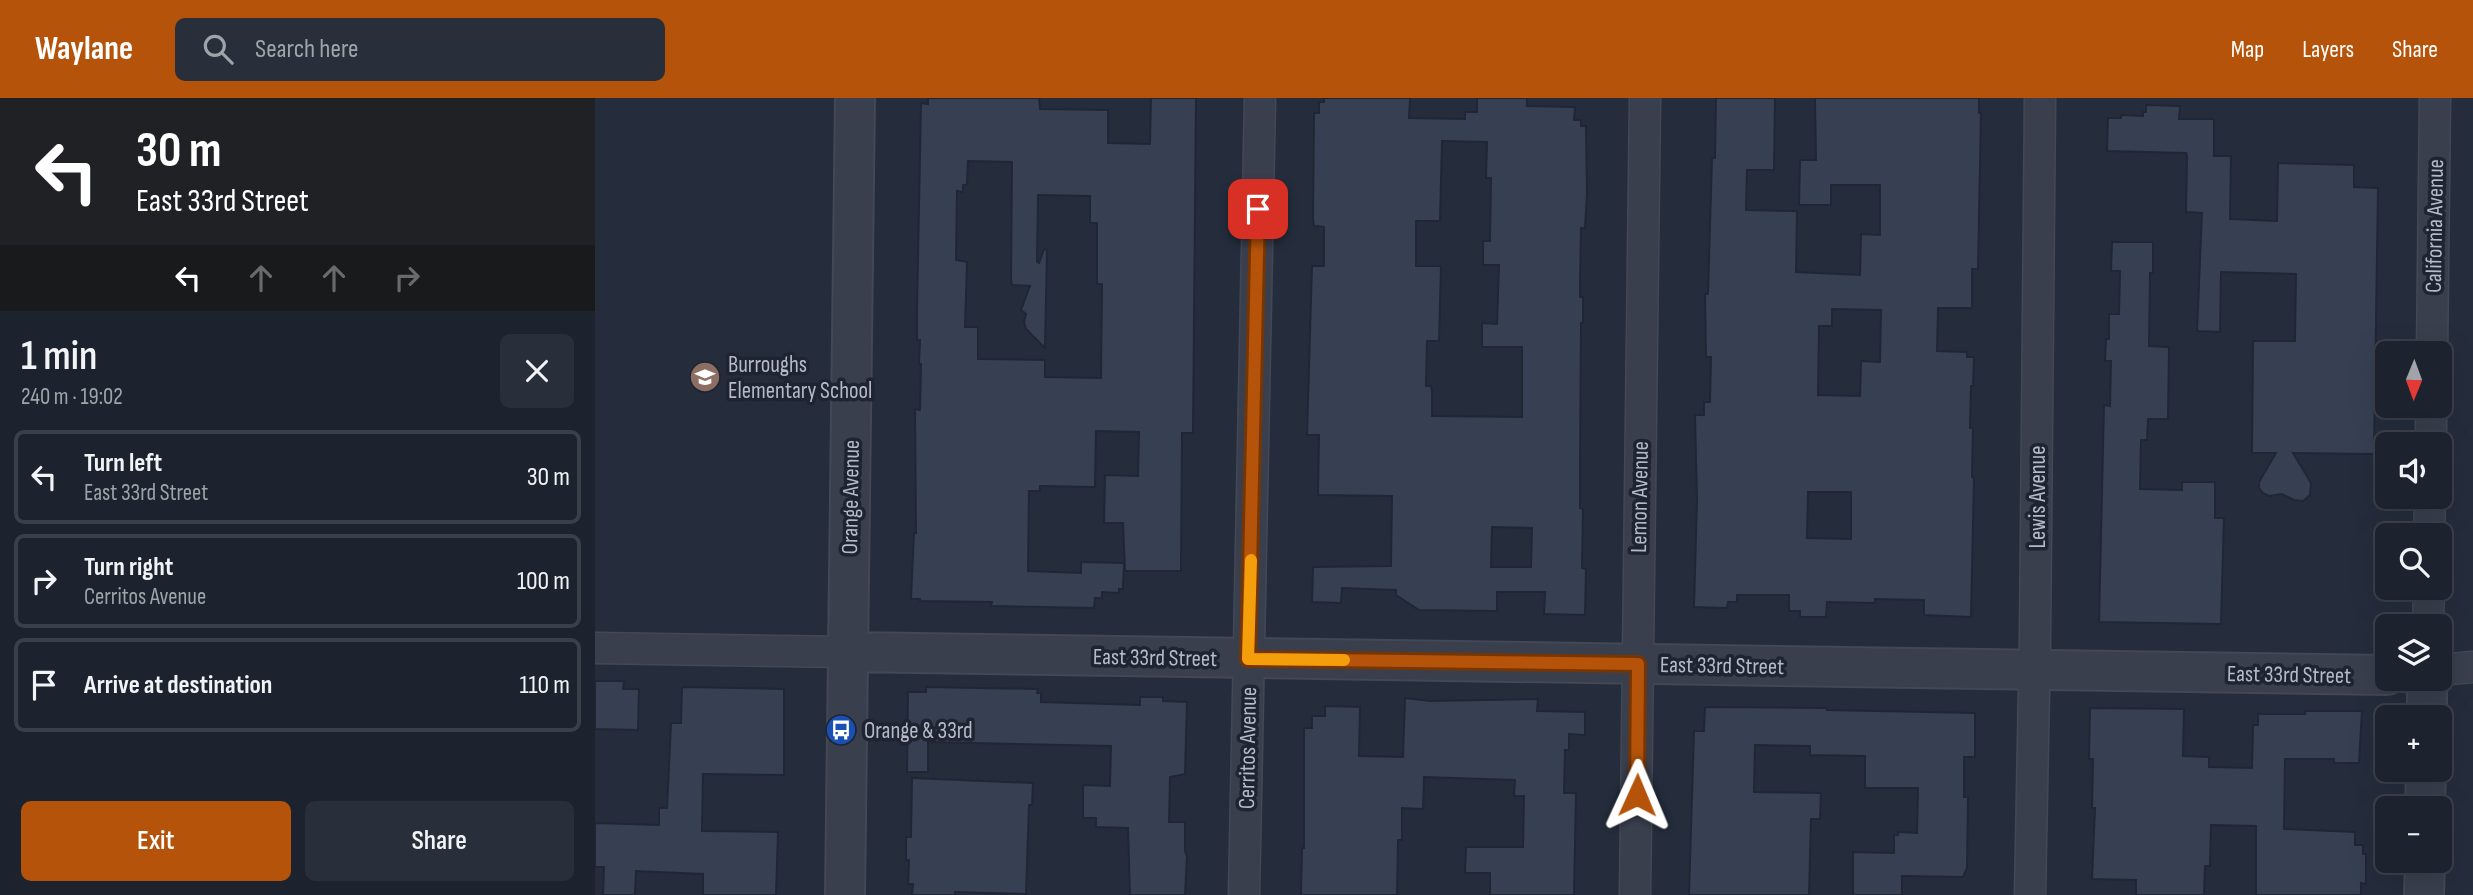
<!DOCTYPE html>
<html lang="en">
<head>
<meta charset="utf-8">
<style>
  :root { --surface:#1c222e; --page:#292f3a; --text:#f1f3f6; --muted:#a0a4aa; --line:#3a3f4a; --accent:#b45309 }
  body { margin:0; font-family:"Sofia Sans Condensed",sans-serif; background:var(--page); color:var(--text); height:100vh; display:flex; flex-direction:column; font-size:26px; white-space:nowrap }
  * { box-sizing:border-box; margin:0 }
  p { font-size:23px; color:var(--muted) }
  .icon { flex:none; width:38px; height:38px; fill:none; stroke:currentColor; stroke-width:2; stroke-linecap:round; stroke-linejoin:round }
  .map { position:relative; flex:1; overflow:hidden }
  .sheet { display:flex; flex-direction:column; background:var(--surface); width:595px }
  .sheet>* { flex:none }
  .hud { background:#202124; color:#fff; overflow:hidden }
  .needle { width:46px; rotate:181deg }
  .tools { position:absolute; left:1780px; top:243px; display:grid; gap:14px }
  .tools a { display:grid; place-items:center; width:77px; height:77px; border-radius:10px; background:var(--surface); box-shadow:0 7px 28px #0002,0 0 0 2px var(--line); font-size:35px }
  .pin { position:absolute; display:grid; place-items:center; width:60px; height:60px; color:#fff; margin:-30px; border-radius:14px; box-shadow:0 4px 10px #0006 }
  .me { position:absolute; width:77px; margin:-38px; rotate:1deg; stroke-linejoin:round; filter:drop-shadow(0 0 5px #0008) }
  .turn { display:flex; align-items:center; gap:24px; height:147px; padding:0 21px; font-size:32px }
  .turn .icon { width:91px; height:91px; stroke-width:2.5 }
  .turn b { display:block; font-size:49px; line-height:60px }
  .lanes { display:flex; align-items:center; height:66px; padding:0 21px; background:#0003; justify-content:center; gap:35px; direction:ltr }
  .lanes .off { opacity:.35 }
  .round { display:grid; place-items:center; flex:none; width:74px; height:74px; border-radius:10px; background:var(--page) }
  .head { display:flex; align-items:center; justify-content:space-between; height:119px; padding:0 21px }
  h1 { font-size:42px; font-weight:600; line-height:52px }
  .action { display:flex; gap:14px; margin-top:auto; padding:14px 21px }
  .action a { flex:1; height:80px; border-radius:10px; background:var(--accent); color:#fff; font-size:28px; font-weight:600; line-height:80px; text-align:center }
  .action a+a { background:var(--page); color:var(--text) }
  ul { padding:0; list-style:none }
  li { display:flex; align-items:center; gap:21px; height:94px; margin:0 14px 10px; padding:0 7px; border:4px solid var(--line); border-radius:10px }
  li div { flex:1 }
  li b { display:block; font-size:26px }
  li em { font-style:normal }
  header { display:flex; align-items:center; gap:42px; box-sizing:border-box; height:98px; padding:0 35px; background:var(--accent); color:#fff }
  header strong { font-size:33px }
  nav { display:flex; gap:38px; margin-inline-start:auto; font-size:24px }
  .search { width:490px; height:63px; background:var(--page); display:flex; align-items:center; gap:18px; box-sizing:border-box; padding:0 24px; border-radius:10px; color:var(--muted); font-size:26px }
  main { display:flex; flex:1; min-height:0 }
  .map>svg:first-child { display:block }
</style>
</head>
<body>
<header>
<strong>Waylane</strong>
<div class="search"><svg class="icon" aria-label="search" viewBox="0 0 24 24"><circle cx="10" cy="10" r="6"/><path d="M15 15l6 6"/></svg>Search here</div>
<nav><a>Map</a><a>Layers</a><a>Share</a></nav>
</header>
<main>
<section class="sheet">
<div class="hud">
<div class="turn"><svg class="icon" aria-label="left" viewBox="0 0 24 24"><path d="M17 20v-9H6M10 6l-5 5 5 5"/></svg><div><b>30 m</b>East 33rd Street</div></div>
<div class="lanes"><svg class="icon" aria-label="left" viewBox="0 0 24 24"><path d="M17 20v-9H6M10 6l-5 5 5 5"/></svg><svg class="icon off" aria-label="ahead" viewBox="0 0 24 24"><path d="M12 20V5M6 11l6-6 6 6"/></svg><svg class="icon off" aria-label="ahead" viewBox="0 0 24 24"><path d="M12 20V5M6 11l6-6 6 6"/></svg><svg class="icon off" aria-label="right" viewBox="0 0 24 24"><path d="M7 20v-9h11M14 6l5 5-5 5"/></svg></div>
</div>
<div class="head"><div><h1>1 min</h1><p>240 m · 19:02</p></div><a class="round"><svg class="icon" aria-label="close" viewBox="0 0 24 24"><path d="M6 6l12 12M18 6L6 18"/></svg></a></div>
<ul>
<li><svg class="icon" aria-label="left" viewBox="0 0 24 24"><path d="M17 20v-9H6M10 6l-5 5 5 5"/></svg><div><b>Turn left</b><p>East 33rd Street</p></div><em>30 m</em></li>
<li><svg class="icon" aria-label="right" viewBox="0 0 24 24"><path d="M7 20v-9h11M14 6l5 5-5 5"/></svg><div><b>Turn right</b><p>Cerritos Avenue</p></div><em>100 m</em></li>
<li><svg class="icon" aria-label="arrive" viewBox="0 0 24 24"><path d="M6 21V4h12l-3 4 3 4H6"/></svg><div><b>Arrive at destination</b></div><em>110 m</em></li>
</ul>
<div class="action"><a>Exit</a><a>Share</a></div>
</section>
<div class="map">
<svg width="1878" height="797" viewBox="0 0 1878 797">
  <rect width="100%" height="100%" fill="#252d3d"/>
  <path fill="#374053" stroke="#202634" stroke-width="2" fill-rule="evenodd" d="M 333,0 L 444,0 L 445,11 L 513,12 L 513,45 L 555,46 L 556,0 L 601,0 L 598,335 L 587,335 L 586,473 L 530,473 L 528,425 L 509,425 L 510,377 L 543,378 L 544,334 L 501,333 L 500,389 L 445,388 L 445,393 L 434,393 L 433,473 L 486,475 L 486,464 L 529,465 L 528,491 L 524,491 L 524,495 L 507,494 L 507,500 L 500,500 L 499,510 L 396,508 L 397,504 L 325,503 L 325,501 L 316,501 L 319,435 L 321,435 L 320,311 L 325,312 L 326,266 L 324,266 L 325,242 L 322,242 L 322,211 L 326,5 L 333,6 ZM 373,63 L 417,64 L 416,182 L 417,187 L 435,188 L 426,212 L 431,216 L 429,224 L 431,231 L 450,250 L 452,152 L 449,151 L 444,165 L 442,164 L 443,97 L 495,98 L 495,125 L 502,125 L 502,186 L 507,186 L 506,280 L 450,279 L 450,262 L 383,261 L 383,229 L 370,229 L 372,164 L 361,162 L 362,93 L 368,94 L 368,87 L 372,87 Z
    M 729,0 L 815,0 L 814,20 L 870,21 L 870,14 L 882,14 L 882,0 L 932,0 L 932,8 L 980,9 L 979,22 L 986,22 L 986,28 L 991,28 L 992,96 L 990,130 L 986,130 L 985,185 L 985,199 L 988,199 L 988,225 L 986,225 L 985,370 L 985,410 L 988,411 L 987,470 L 991,471 L 990,517 L 949,516 L 950,494 L 902,494 L 902,513 L 824,512 L 801,497 L 801,492 L 747,490 L 746,505 L 717,504 L 718,469 L 796,468 L 797,398 L 723,397 L 724,337 L 712,337 L 717,168 L 729,168 L 729,129 L 719,128 L 718,122 L 719,15 L 724,15 L 724,4 L 729,4 ZM 847,43 L 892,44 L 891,80 L 896,80 L 895,143 L 888,143 L 888,167 L 904,167 L 902,226 L 887,225 L 887,249 L 927,249 L 927,319 L 837,318 L 837,293 L 836,288 L 831,288 L 832,243 L 844,243 L 846,168 L 821,168 L 821,123 L 845,123 ZM 897,429 L 937,430 L 936,469 L 896,469 Z
    M 1121,0 L 1180,0 L 1179,72 L 1152,72 L 1151,112 L 1202,113 L 1201,174 L 1265,177 L 1266,136 L 1285,137 L 1285,87 L 1236,87 L 1236,107 L 1204,107 L 1205,62 L 1221,62 L 1220,0 L 1384,0 L 1384,15 L 1386,15 L 1383,171 L 1377,171 L 1377,210 L 1343,210 L 1342,253 L 1372,254 L 1372,259 L 1379,259 L 1378,288 L 1376,288 L 1375,330 L 1378,330 L 1377,379 L 1379,380 L 1376,519 L 1329,517 L 1329,502 L 1280,501 L 1280,505 L 1232,504 L 1231,519 L 1205,519 L 1205,513 L 1194,513 L 1194,497 L 1142,497 L 1142,504 L 1133,504 L 1132,510 L 1099,509 L 1102,402 L 1100,317 L 1109,317 L 1109,304 L 1115,304 L 1116,259 L 1111,259 L 1110,196 L 1113,196 L 1117,60 L 1120,60 ZM 1237,211 L 1286,212 L 1285,264 L 1266,263 L 1265,298 L 1223,297 L 1224,228 L 1237,228 ZM 1213,394 L 1256,394 L 1256,441 L 1212,440 Z
    M 1551,7 L 1585,8 L 1584,21 L 1619,21 L 1619,58 L 1636,58 L 1635,121 L 1682,123 L 1683,65 L 1759,67 L 1759,89 L 1783,90 L 1779,356 L 1698,355 L 1716,385 L 1715,397 L 1708,403 L 1699,402 L 1687,396 L 1674,398 L 1668,395 L 1664,390 L 1664,384 L 1681,355 L 1657,355 L 1658,243 L 1700,243 L 1701,176 L 1626,174 L 1625,234 L 1602,233 L 1607,115 L 1591,114 L 1592,58 L 1591,55 L 1512,53 L 1513,20 L 1526,20 L 1526,17 L 1548,18 L 1548,14 L 1551,14 Z
    M 1517,144 L 1558,144 L 1558,175 L 1555,175 L 1554,248 L 1574,249 L 1573,321 L 1553,321 L 1552,342 L 1546,342 L 1545,391 L 1587,392 L 1587,384 L 1620,384 L 1620,420 L 1629,420 L 1626,526 L 1504,524 L 1509,307 L 1515,308 L 1516,263 L 1510,263 L 1511,241 L 1514,241 L 1514,216 L 1524,216 L 1525,173 L 1516,173 Z
    M 0,583 L 29,583 L 28,591 L 44,591 L 43,632 L 0,631 Z
    M 87,589 L 189,591 L 189,677 L 108,676 L 107,733 L 183,734 L 181,797 L 108,797 L 108,776 L 41,773 L 40,797 L 8,797 L 9,769 L 0,769 L 0,725 L 64,727 L 64,710 L 72,710 L 76,625 L 86,625 Z
    M 331,589 L 443,591 L 442,595 L 446,595 L 446,604 L 545,607 L 545,599 L 568,599 L 568,603 L 592,604 L 590,676 L 575,679 L 574,724 L 590,724 L 590,753 L 592,758 L 590,797 L 535,797 L 533,730 L 501,729 L 501,720 L 488,720 L 488,687 L 515,688 L 516,648 L 333,644 L 333,674 L 312,674 L 313,594 L 331,594 Z
    M 810,600 L 835,603 L 943,601 L 942,613 L 990,614 L 990,637 L 974,636 L 974,652 L 970,652 L 969,695 L 981,695 L 979,797 L 895,797 L 895,775 L 870,775 L 871,749 L 928,749 L 929,698 L 919,698 L 920,682 L 829,679 L 828,711 L 807,710 L 807,742 L 803,742 L 802,797 L 706,797 L 707,750 L 709,750 L 709,630 L 717,630 L 717,618 L 730,618 L 730,608 L 765,609 L 764,658 L 808,659 Z
    M 1110,609 L 1232,610 L 1232,612 L 1380,615 L 1380,659 L 1369,659 L 1369,699 L 1373,699 L 1372,770 L 1368,779 L 1307,778 L 1307,797 L 1258,797 L 1258,754 L 1299,755 L 1299,737 L 1303,737 L 1303,734 L 1322,735 L 1323,690 L 1270,690 L 1270,658 L 1215,657 L 1215,648 L 1160,647 L 1159,694 L 1226,695 L 1225,721 L 1216,721 L 1214,797 L 1094,797 L 1099,633 L 1109,633 Z
    M 1495,610 L 1589,611 L 1588,658 L 1614,659 L 1614,669 L 1657,670 L 1658,627 L 1663,627 L 1663,616 L 1710,616 L 1710,613 L 1767,613 L 1764,665 L 1739,665 L 1739,661 L 1690,661 L 1689,731 L 1760,734 L 1760,747 L 1768,747 L 1768,756 L 1771,756 L 1771,786 L 1766,785 L 1766,797 L 1661,797 L 1661,728 L 1616,727 L 1615,768 L 1610,768 L 1609,797 L 1541,797 L 1541,782 L 1497,781 L 1500,710 L 1497,710 L 1498,661 L 1494,661 Z
    M 317,680 L 438,685 L 437,707 L 434,707 L 431,796 L 360,794 L 360,797 L 317,797 L 318,786 L 313,786 L 314,762 L 311,762 L 311,739 L 316,739 Z"/>
  <g fill="none" stroke-linecap="round" stroke-linejoin="round">
    <g stroke="#424856" stroke-width="33">
      <path id="minor" d="M 1837,256 L 1840,0
        M 1836,346 L 1836,308
        M 1834,438 L 1835,399
        M 1833,528 L 1834,490
        M 0,550 L 254,554
        M 1844,572 L 1878,569
        M 649,797 L 665,0
        M 1040,797 L 1050,0
        M 1435,797 L 1440,540 L 1445,0"/>
    </g>
    <g stroke="#424856" stroke-width="42">
      <path id="tertiary" d="M 254,554 L 1792,577
        M 1832,620 L 1832,581
        M 1830,710 L 1831,672
        M 250,797 L 260,0
        M 1829,797 L 1830,763"/>
    </g>
    <use href="#minor" stroke="#393f4d" stroke-width="30"/>
    <use href="#tertiary" stroke="#393f4d" stroke-width="38"/>
  </g>
  <g fill="none" stroke-linecap="round" stroke-linejoin="round">
    <g stroke="#753606" stroke-width="18">
      <path id="route" d="M 663,111 L 653,561 L 1043,566 L 1042,697"/>
    </g>
    <use href="#route" stroke="#b45309" stroke-width="12"/>
    <path stroke="#f59e0b" stroke-width="12" d="M 656,462 L 653,561 L 749,562"/>
  </g>
  <defs>
    <g id="school-disc" transform="scale(1.575)"><circle r="9.5" fill="#8d6e63" stroke="#1e2432"/><path d="M0-5L7-2L0 1L-7-2ZM-4 1L0 2.5L4 1V4Q0 6-4 4Z" fill="#fff"/></g>
    <g id="bus-disc" transform="scale(1.575)"><circle r="9.5" fill="#1a4fb4" stroke="#1e2432"/><path d="M-5-6H5V4H4V6H2V4H-2V6H-4V4H-5ZM-3.5-4V0h7V-4ZM-3.5 1.2v1.5H-2V1.2ZM2 1.2v1.5H3.5V1.2Z" fill="#fff"/></g>
  </defs>
  <g fill-rule="evenodd">
    <use href="#school-disc" x="110" y="279"/>
    <use href="#bus-disc" x="246" y="632"/>
  </g>
  <g text-anchor="middle" stroke-width="7" stroke-linejoin="round" paint-order="stroke">
    <g font-size="23" fill="#b5bac8" stroke="#1e2432">
      <text transform="translate(1839 128) rotate(-89)" y="8">California Avenue</text>
      <text transform="translate(255 399) rotate(-89)" y="8">Orange Avenue</text>
      <text transform="translate(1044 399) rotate(-89)" y="8">Lemon Avenue</text>
      <text transform="translate(1442 399) rotate(-90)" y="8">Lewis Avenue</text>
      <text transform="translate(560 559) rotate(1)" y="8">East 33rd Street</text>
      <text transform="translate(1127 567) rotate(1)" y="8">East 33rd Street</text>
      <text transform="translate(1694 576) rotate(1)" y="8">East 33rd Street</text>
      <text transform="translate(652 650) rotate(-89)" y="8">Cerritos Avenue</text>
    </g>
    <g font-size="23" fill="#b5bac8" stroke="#1e2432" text-anchor="start">
      <text x="133" y="274">Burroughs<tspan x="133" dy="26">Elementary School</tspan></text>
      <text x="269" y="640">Orange &amp; 33rd</text>
    </g>
  </g>
</svg>
<div class="tools">
<a><svg class="needle" viewBox="-14 -14 28 28"><path d="M0-13l5 13h-10z" fill="#e53935"/><path d="M0 13l5-13h-10z" fill="#a0a4aa"/></svg></a>
<a><svg class="icon" aria-label="sound" viewBox="0 0 24 24"><path d="M4 9h4l5-4v14l-5-4H4zM17 9q2 3 0 6"/></svg></a>
<a><svg class="icon" aria-label="search" viewBox="0 0 24 24"><circle cx="10" cy="10" r="6"/><path d="M15 15l6 6"/></svg></a>
<a><svg class="icon" aria-label="layers" viewBox="0 0 24 24"><path d="M12 4l9 5-9 5-9-5zM3 14l9 5 9-5"/></svg></a>
<a>+</a>
<a>−</a>
</div>
<div class="pin" style="left:663px;top:111px;background:#d93025"><svg class="icon" aria-label="arrive" viewBox="0 0 24 24"><path d="M6 21V4h12l-3 4 3 4H6"/></svg></div>
<svg class="me" style="left:1042px;top:697px" viewBox="-20 -20 40 40"><path d="M0-17L14 15 0 8-14 15z" fill="#b45309" stroke="#fff" stroke-width="4"/></svg>
</div>
</main>
</body>
</html>
